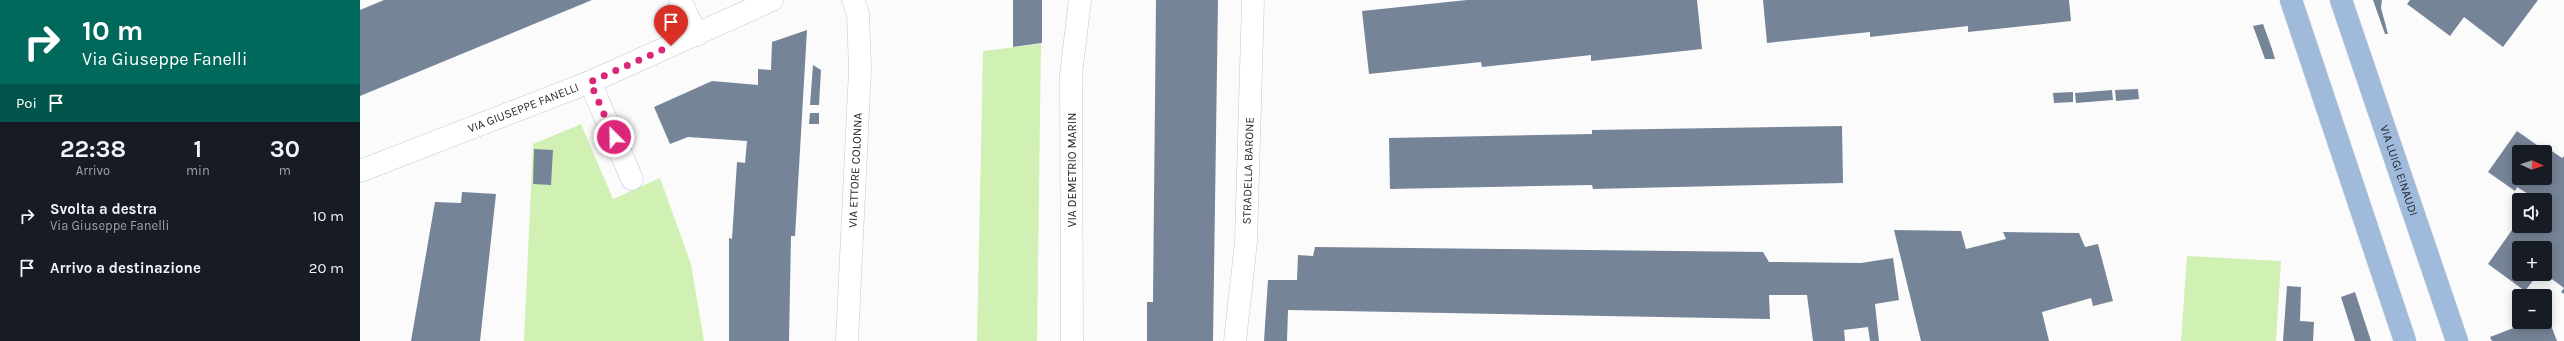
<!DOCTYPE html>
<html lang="it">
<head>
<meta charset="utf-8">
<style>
  :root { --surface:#171b24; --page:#242831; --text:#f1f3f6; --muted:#9ea1a6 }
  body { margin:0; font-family:Karla,sans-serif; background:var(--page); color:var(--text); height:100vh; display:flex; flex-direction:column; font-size:15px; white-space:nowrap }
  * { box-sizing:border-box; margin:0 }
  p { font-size:13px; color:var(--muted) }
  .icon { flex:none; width:22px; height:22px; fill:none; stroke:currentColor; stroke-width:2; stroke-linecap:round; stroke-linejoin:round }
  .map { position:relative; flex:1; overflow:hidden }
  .drawer { display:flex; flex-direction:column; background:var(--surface); width:360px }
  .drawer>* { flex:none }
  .top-card { background:#00695c; color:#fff; overflow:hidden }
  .needle { width:26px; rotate:93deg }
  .controls { position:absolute; left:2152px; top:145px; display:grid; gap:8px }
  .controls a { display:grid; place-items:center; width:40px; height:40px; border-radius:4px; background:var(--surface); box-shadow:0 2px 10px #0003; font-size:20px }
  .pin { position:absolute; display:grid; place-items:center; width:34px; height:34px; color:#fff; margin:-41px -17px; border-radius:50% 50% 50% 0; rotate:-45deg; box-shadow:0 0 4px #0007 }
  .pin .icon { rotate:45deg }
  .me { position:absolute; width:44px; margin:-22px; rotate:337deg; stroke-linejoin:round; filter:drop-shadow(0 0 3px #0008) }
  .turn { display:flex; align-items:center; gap:14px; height:84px; padding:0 16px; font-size:18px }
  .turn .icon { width:52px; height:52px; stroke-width:2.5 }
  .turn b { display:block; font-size:28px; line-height:34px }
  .then { display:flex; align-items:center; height:38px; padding:0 16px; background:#0003; gap:8px; font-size:15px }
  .eta { display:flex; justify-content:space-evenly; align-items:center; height:68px; text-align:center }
  .eta b { font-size:24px; font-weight:700; line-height:28px }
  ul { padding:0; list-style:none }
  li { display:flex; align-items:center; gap:12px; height:52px; padding:0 16px }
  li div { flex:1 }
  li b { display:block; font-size:15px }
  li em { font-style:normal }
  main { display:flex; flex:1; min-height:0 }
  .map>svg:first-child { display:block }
</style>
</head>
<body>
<main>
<section class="drawer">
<div class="top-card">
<div class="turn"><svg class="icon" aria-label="right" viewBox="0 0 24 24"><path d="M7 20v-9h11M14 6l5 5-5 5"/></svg><div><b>10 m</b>Via Giuseppe Fanelli</div></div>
<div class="then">Poi<svg class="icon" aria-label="arrive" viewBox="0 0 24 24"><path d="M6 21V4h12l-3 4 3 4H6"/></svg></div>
</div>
<div class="eta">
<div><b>22:38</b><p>Arrivo</p></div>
<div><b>1</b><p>min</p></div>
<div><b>30</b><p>m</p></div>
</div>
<ul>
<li><svg class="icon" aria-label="right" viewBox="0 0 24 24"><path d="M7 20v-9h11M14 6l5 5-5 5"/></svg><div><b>Svolta a destra</b><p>Via Giuseppe Fanelli</p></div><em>10 m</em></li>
<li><svg class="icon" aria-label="arrive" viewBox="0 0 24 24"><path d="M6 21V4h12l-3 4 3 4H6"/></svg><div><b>Arrivo a destinazione</b></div><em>20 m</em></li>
</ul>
</section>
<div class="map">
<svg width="2204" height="341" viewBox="0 0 2204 341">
  <rect width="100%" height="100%" fill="#fbfbfb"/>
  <path fill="#d1f0b3" d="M 681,44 L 677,341 L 617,341 L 623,51 Z
    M 221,124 L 253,199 L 300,178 L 331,264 L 344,341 L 164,341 L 173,144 Z
    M 1827,256 L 1921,261 L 1916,341 L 1821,341 Z"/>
  <path fill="#768497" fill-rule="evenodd" d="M 24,0 L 232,0 L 0,96 L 0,10 Z
    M 653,0 L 682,0 L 682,43 L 653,47 Z
    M 796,0 L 858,0 L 853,341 L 787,341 L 787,302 L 793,302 L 793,300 Z
    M 1107,0 L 1337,0 L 1342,49 L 1231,61 L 1231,55 L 1122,67 L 1121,62 L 1009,74 L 1002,11 Z
    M 1403,0 L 1709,0 L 1711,21 L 1608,32 L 1608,26 L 1510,37 L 1510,32 L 1407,43 Z
    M 2013,0 L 2022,0 L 2021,8 L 2028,34 L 2025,34 Z
    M 2050,0 L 2178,0 L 2143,47 L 2104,17 L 2090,36 L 2047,4 Z
    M 1903,24 L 1911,46 L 1915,59 L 1905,59 L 1893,26 Z
    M 447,30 L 435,236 L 431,236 L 429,341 L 369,341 L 369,238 L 372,239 L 377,162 L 385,163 L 387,141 L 328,137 L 310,144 L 294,107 L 352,81 L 398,85 L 398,69 L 411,70 L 412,42 Z
    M 453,65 L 461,70 L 459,105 L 450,105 Z
    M 1778,89 L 1779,99 L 1756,101 L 1755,90 Z
    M 1752,90 L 1753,100 L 1716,103 L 1715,93 Z
    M 1713,92 L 1713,102 L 1694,103 L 1693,93 Z
    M 450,113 L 459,113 L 459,124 L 449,124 Z
    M 1482,126 L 1483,183 L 1233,189 L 1232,185 L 1030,189 L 1029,138 L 1232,134 L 1232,130 Z
    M 2157,131 L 2184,150 L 2186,147 L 2202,158 L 2204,156 L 2204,294 L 2201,292 L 2204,288 L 2185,274 L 2185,248 L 2159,248 L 2159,274 L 2178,274 L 2165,291 L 2128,264 L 2159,220 L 2159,226 L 2185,226 L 2185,200 L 2178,200 L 2157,187 L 2155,191 L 2128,172 ZM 2159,152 L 2185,152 L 2185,178 L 2159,178 Z
    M 174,149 L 193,150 L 191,185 L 173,184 Z
    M 102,192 L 136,194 L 120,341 L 51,341 L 75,202 L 101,203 Z
    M 1534,230 L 1601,231 L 1606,249 L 1646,239 L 1643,232 L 1719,233 L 1725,247 L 1738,244 L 1753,301 L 1733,306 L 1731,298 L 1682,312 L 1689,341 L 1561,341 Z
    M 955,247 L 1403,252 L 1409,262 L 1501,263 L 1533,258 L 1539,300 L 1515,304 L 1519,341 L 1510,341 L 1508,327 L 1484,330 L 1485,341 L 1453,341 L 1447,295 L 1409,295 L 1410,319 L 928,310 L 927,341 L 904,341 L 908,280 L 937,280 L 938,255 L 953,256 Z
    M 1927,286 L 1941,287 L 1940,321 L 1954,322 L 1953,341 L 1923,341 Z
    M 1995,292 L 2011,341 L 1995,341 L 1981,297 Z
    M 2187,315 L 2197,341 L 2132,341 L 2130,337 L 2169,322 L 2185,322 Z"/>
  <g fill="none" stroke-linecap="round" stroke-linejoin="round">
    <g stroke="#bac9dd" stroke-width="23">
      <g id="minor">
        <path d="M 320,0 L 337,35"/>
        <path d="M 230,82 L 272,179"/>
        <path id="s1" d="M 0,171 L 230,82 L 412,0"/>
        <path id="s2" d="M 487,341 L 500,69 L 498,14 L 493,0"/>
        <path d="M 712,341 L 711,74 L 720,0"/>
        <path id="s3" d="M 875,341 L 886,242 L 893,0"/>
      </g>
    </g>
    <g stroke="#d7d8d9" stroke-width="23">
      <g id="major">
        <path d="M 1931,0 L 2045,341"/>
        <path id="s4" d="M 1981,0 L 2097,341"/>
      </g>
    </g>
    <use href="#minor" stroke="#fff" stroke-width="22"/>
    <use href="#major" stroke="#9fbadb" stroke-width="22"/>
  </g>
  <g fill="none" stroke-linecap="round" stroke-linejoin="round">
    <path stroke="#db2777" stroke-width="7" stroke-dasharray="0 12.6" d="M 254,137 L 230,82 L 311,46"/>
  </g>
  <g text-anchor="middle" stroke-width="3" stroke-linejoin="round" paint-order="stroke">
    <g font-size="12" fill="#1f252c" stroke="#fff">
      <text dy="4" stroke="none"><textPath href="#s1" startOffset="175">VIA GIUSEPPE FANELLI</textPath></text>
      <text dy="4" stroke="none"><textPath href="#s2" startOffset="171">VIA ETTORE COLONNA</textPath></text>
      <text transform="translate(712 170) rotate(-90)" y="4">VIA DEMETRIO MARIN</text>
      <text dy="4" stroke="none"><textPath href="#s4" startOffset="180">VIA LUIGI EINAUDI</textPath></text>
      <text dy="4" stroke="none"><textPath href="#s3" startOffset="171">STRADELLA BARONE</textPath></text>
    </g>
  </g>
</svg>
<div class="controls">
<a><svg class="needle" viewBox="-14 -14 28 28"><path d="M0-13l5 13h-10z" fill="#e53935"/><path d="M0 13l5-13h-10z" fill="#9ea1a6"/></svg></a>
<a><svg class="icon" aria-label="sound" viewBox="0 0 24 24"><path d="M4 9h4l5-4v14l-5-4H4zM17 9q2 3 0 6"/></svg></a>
<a>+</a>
<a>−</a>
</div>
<div class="pin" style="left:311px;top:46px;background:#d93025"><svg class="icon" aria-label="arrive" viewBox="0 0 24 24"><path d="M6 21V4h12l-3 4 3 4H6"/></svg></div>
<svg class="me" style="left:254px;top:137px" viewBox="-20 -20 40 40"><circle r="17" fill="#db2777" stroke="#fff" stroke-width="3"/><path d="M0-11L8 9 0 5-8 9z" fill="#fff"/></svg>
</div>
</main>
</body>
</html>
